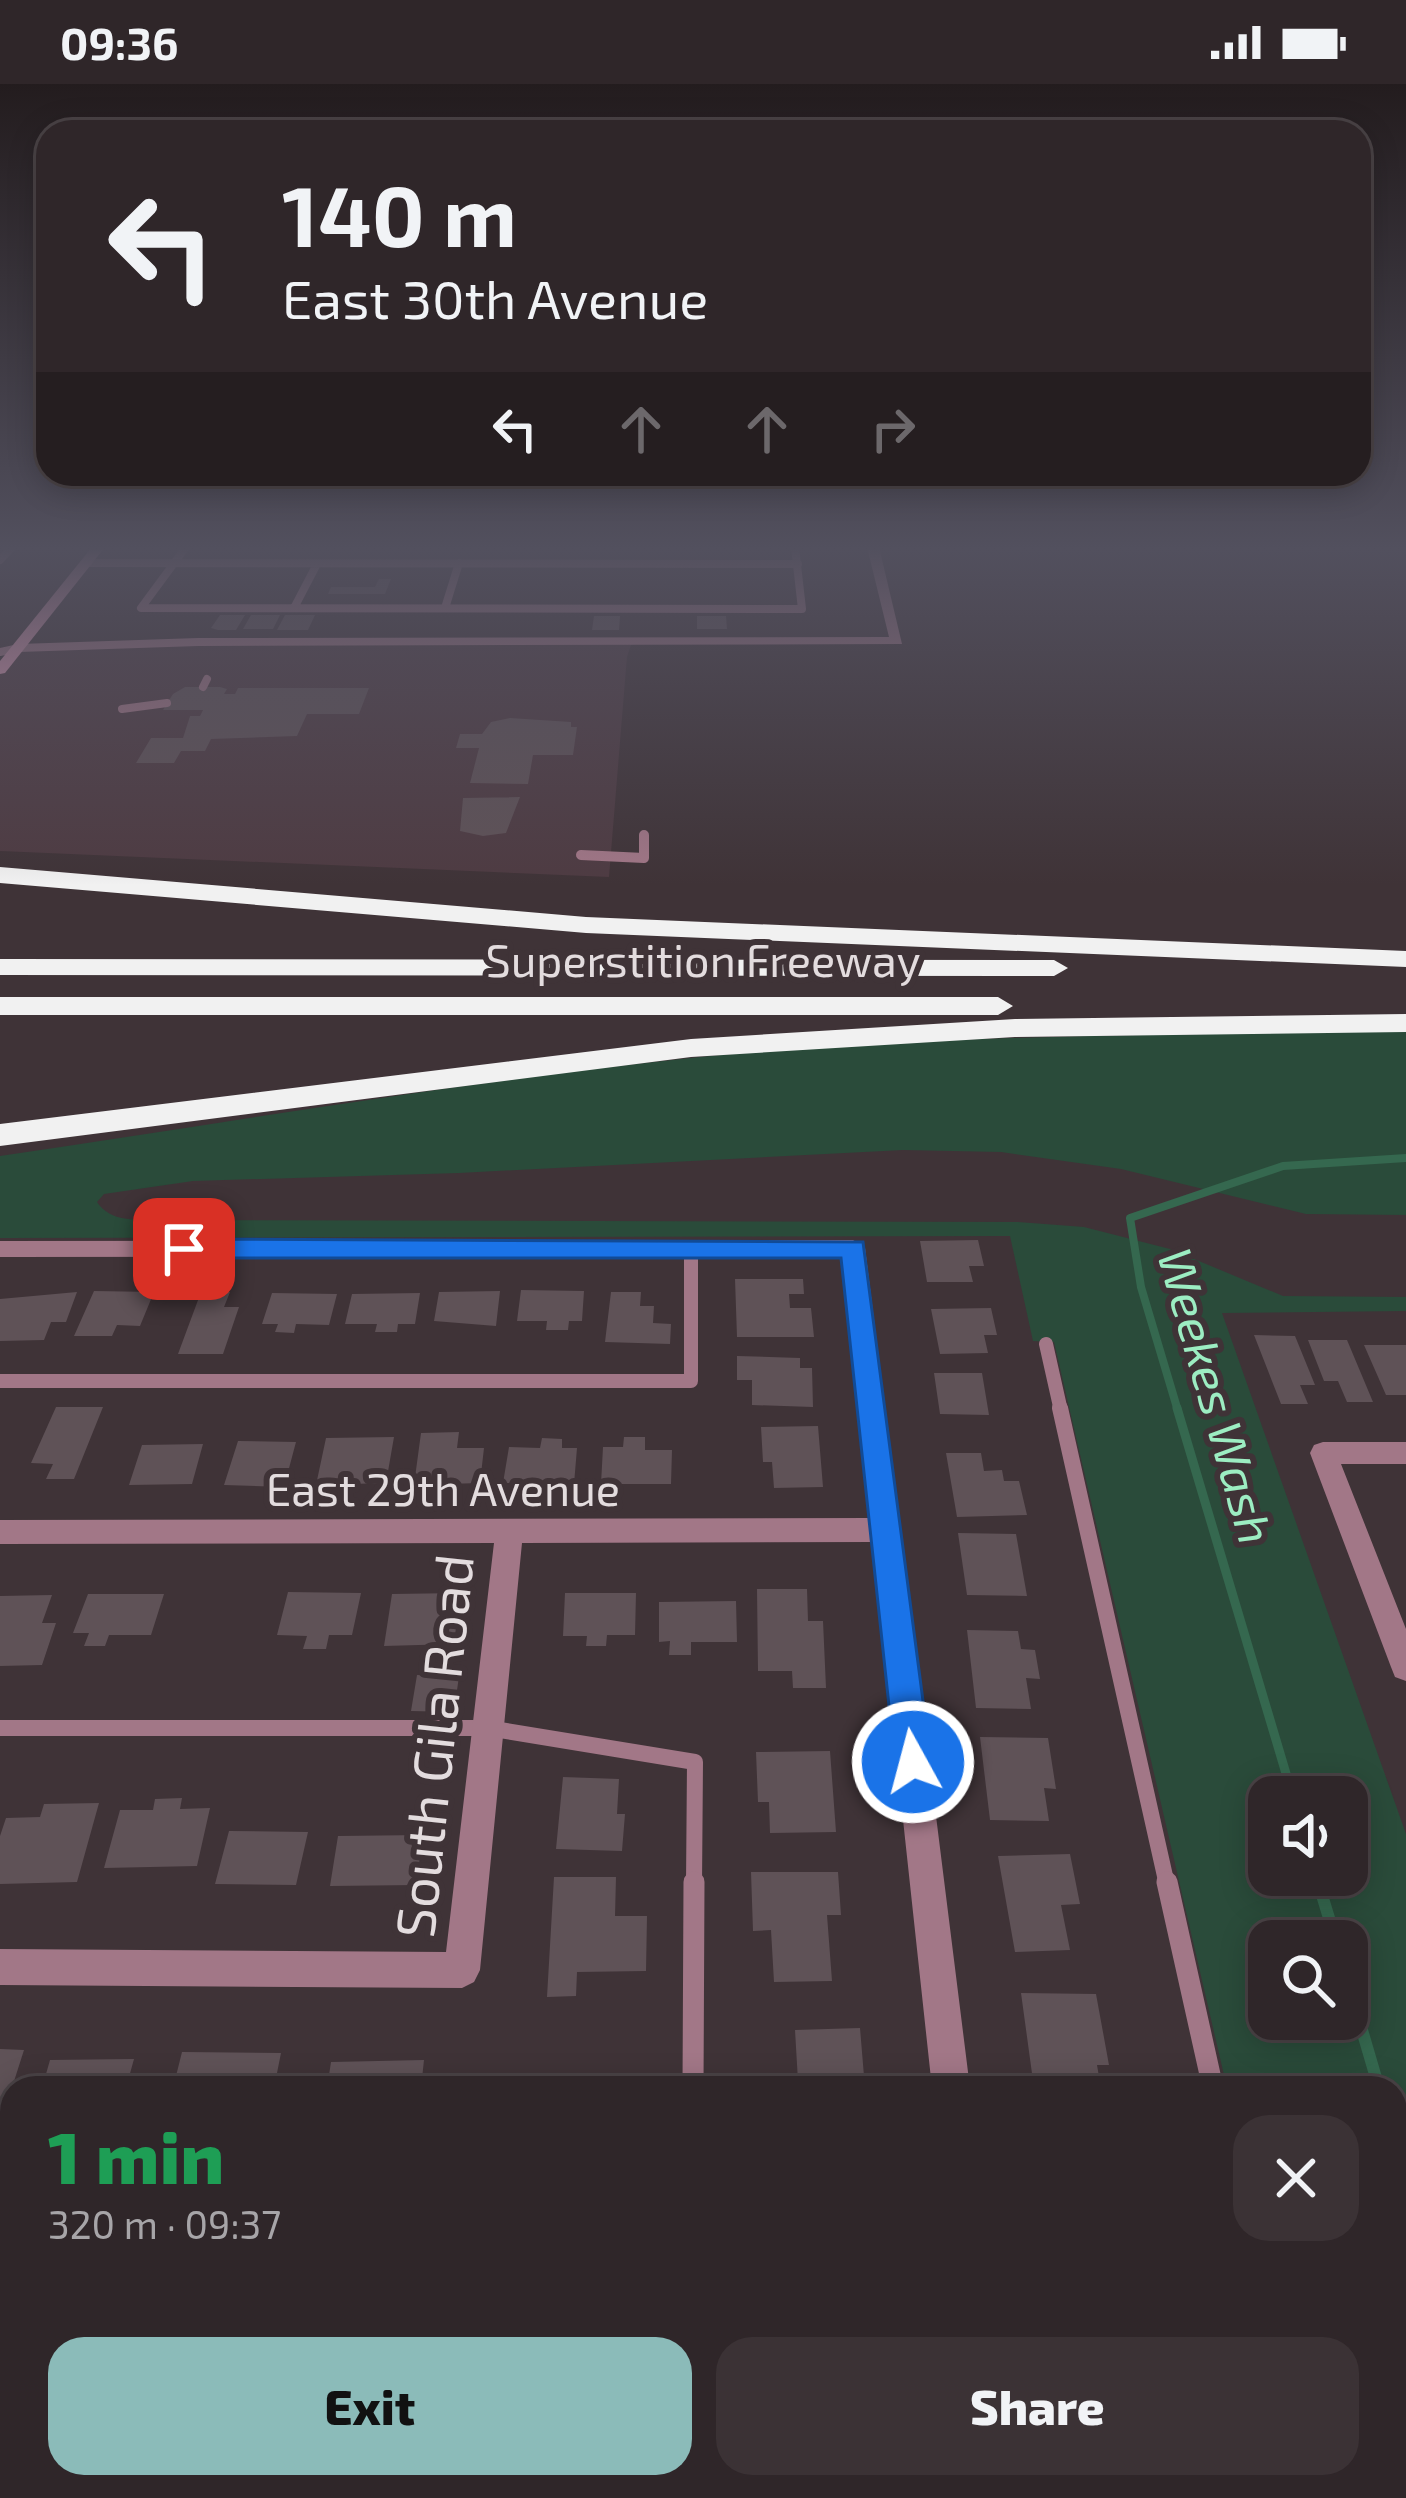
<!DOCTYPE html>
<html lang="en">
<head>
<meta charset="utf-8">
<style>
  :root { --surface:#2f2629; --page:#3b3235; --text:#f1f3f6; --muted:#a7a5a8; --line:#4a4346; --accent:#8bbbb9 }
  body { margin:0; font-family:"Exo 2",sans-serif; background:var(--page); color:var(--text); height:100vh; display:flex; flex-direction:column; font-size:45px; white-space:nowrap }
  * { box-sizing:border-box; margin:0 }
  p { font-size:39px; color:var(--muted) }
  .icon { flex:none; width:66px; height:66px; fill:none; stroke:currentColor; stroke-width:2; stroke-linecap:round; stroke-linejoin:round }
  .map { position:relative; flex:1; overflow:hidden }
  .details { position:absolute; left:0px; top:1992px; width:1407px; height:423px; display:flex; flex-direction:column; background:var(--surface); border-radius:36px 36px 0 0; box-shadow:0 6px 30px #0003,0 0 0 3px var(--line) }
  .details>* { flex:none }
  .guide { position:absolute; left:36px; top:36px; width:1335px; height:366px; border-radius:36px; box-shadow:0 6px 30px #0003,0 0 0 3px var(--line); background:#2f2629; color:var(--text); overflow:hidden }
  .buttons { position:absolute; left:1248px; top:1692px; display:grid; gap:24px }
  .buttons a { display:grid; place-items:center; width:120px; height:120px; border-radius:24px; background:var(--surface); box-shadow:0 6px 30px #0003,0 0 0 3px var(--line); font-size:60px }
  .pin { position:absolute; display:grid; place-items:center; width:102px; height:102px; color:#fff; margin:-51px; border-radius:24px; box-shadow:0 6px 18px #0006 }
  .me { position:absolute; width:132px; margin:-66px; rotate:353deg; stroke-linejoin:round; filter:drop-shadow(0 0 9px #0008) }
  .turn { display:flex; align-items:center; gap:42px; height:252px; padding:0 48px; font-size:54px }
  .turn .icon { width:156px; height:156px; stroke-width:2.5 }
  .turn b { display:block; font-size:84px; line-height:102px }
  .lanes { display:flex; align-items:center; height:114px; padding:0 48px; background:#0003; justify-content:center; gap:60px; direction:ltr }
  .lanes .off { opacity:.35 }
  .round { display:grid; place-items:center; flex:none; width:126px; height:126px; border-radius:36px; background:var(--page) }
  .overview { display:flex; align-items:center; justify-content:space-between; height:204px; padding:0 48px }
  h1 { font-size:72px; font-weight:800; line-height:90px; color:#1e9e55 }
  .primary-button { display:flex; gap:24px; margin-top:auto; padding:24px 48px }
  .primary-button a { flex:1; height:138px; border-radius:36px; background:var(--accent); color:#111; font-size:48px; font-weight:800; line-height:138px; text-align:center }
  .primary-button a+a { background:var(--page); color:var(--text) }
  .status { display:flex; justify-content:space-between; align-items:center; height:84px; padding:0 60px; background:var(--surface); direction:ltr }
  .status svg { height:33px; fill:currentColor }
  .map>svg:first-child { display:block }
</style>
</head>
<body>
<div class="status"><b>09:36</b><svg viewBox="0 0 49 12"><path d="M0 12V9h3v3zM5 12V6h3v6zM10 12V3h3v9zM15 12V0h3v12zM26 1h20v11H26zM47 4h2v5h-2z"/></svg></div>
<div class="map">
<svg width="1406" height="2414" viewBox="0 0 1406 2414">
  <rect width="100%" height="100%" fill="#3f3337"/>
  <path fill="#4e3b42" d="M 198,558 L 632,558 L 627,573 L 609,793 L 0,767 L 0,586 L 19,564 Z"/>
  <path fill="#2a4b3a" fill-rule="evenodd" d="M 1406,947 L 1406,1131 L 1306,1130 L 1121,1085 L 1001,1068 L 903,1066 L 459,1089 L 193,1097 L 104,1110 L 97,1118 C 111,1139 136,1135 159,1136 L 1018,1138 L 1084,1143 L 1170,1165 L 1283,1212 L 1406,1213 L 1406,1227 L 1222,1229 L 1406,1750 L 1406,2414 L 1322,2414 L 1320,2403 L 1395,2403 L 1395,2004 L 1227,2004 L 1054,1258 L 1033,1257 L 1010,1152 L 0,1154 L 0,1072 C 233,1038 465,997 700,973 C 934,950 1170,951 1406,947 ZM 1269,1713 L 1347,1713 L 1347,1791 L 1269,1791 ZM 1269,1857 L 1347,1857 L 1347,1935 L 1269,1935 Z"/>
  <g fill="none" stroke-linecap="round" stroke-linejoin="round">
    <path stroke="#35684f" stroke-width="8" d="M 1178,1327 L 1141,1203 L 1130,1134 L 1283,1082 L 1406,1074"/>
    <path stroke="#35684f" stroke-width="9" d="M 1177,1324 L 1293,1713
      M 1316,1791 L 1319,1801"/>
    <path stroke="#35684f" stroke-width="12" d="M 1318,1798 L 1336,1857
      M 1347,1895 L 1379,2004
      M 1395,2056 L 1406,2093"/>
  </g>
  <path fill="#5f5257" d="M 379,495 L 391,495 L 385,510 L 328,510 L 331,503 L 375,503 Z
    M 220,531 L 245,531 L 236,546 L 218,546 L 211,544 Z
    M 251,531 L 280,531 L 273,545 L 243,545 Z
    M 285,531 L 315,531 L 308,546 L 277,546 Z
    M 594,532 L 620,532 L 619,546 L 592,546 Z
    M 697,532 L 726,532 L 727,545 L 697,545 Z
    M 185,603 L 220,603 L 227,605 L 224,610 L 235,610 L 238,604 L 369,604 L 359,630 L 307,630 L 297,652 L 211,655 L 205,667 L 181,667 L 174,679 L 136,679 L 151,654 L 183,654 L 190,632 L 200,632 L 203,626 L 163,626 L 173,610 Z
    M 510,634 L 571,638 L 571,643 L 577,643 L 573,671 L 533,671 L 528,700 L 470,699 L 479,664 L 456,664 L 460,650 L 482,650 L 491,638 Z
    M 520,713 L 506,749 L 483,752 L 460,747 L 463,714 Z
    M 978,1156 L 984,1182 L 969,1182 L 973,1198 L 927,1198 L 920,1157 Z
    M 735,1195 L 803,1195 L 804,1210 L 789,1210 L 790,1224 L 811,1224 L 814,1253 L 737,1253 Z
    M 521,1206 L 584,1207 L 582,1237 L 569,1237 L 568,1246 L 546,1246 L 547,1237 L 517,1237 Z
    M 94,1207 L 154,1208 L 140,1242 L 117,1241 L 112,1252 L 74,1252 Z
    M 500,1207 L 496,1242 L 434,1237 L 439,1208 Z
    M 77,1208 L 66,1238 L 51,1238 L 44,1256 L 0,1257 L 0,1215 Z
    M 201,1208 L 230,1208 L 224,1223 L 239,1223 L 223,1270 L 178,1270 Z
    M 611,1208 L 641,1208 L 640,1222 L 654,1222 L 653,1239 L 671,1240 L 670,1260 L 605,1258 Z
    M 272,1209 L 337,1210 L 329,1241 L 296,1240 L 294,1249 L 275,1248 L 278,1240 L 262,1240 Z
    M 420,1209 L 415,1240 L 398,1240 L 397,1248 L 375,1248 L 377,1240 L 345,1240 L 352,1210 Z
    M 991,1224 L 997,1251 L 984,1251 L 988,1269 L 940,1270 L 931,1225 Z
    M 1254,1251 L 1295,1252 L 1315,1301 L 1300,1301 L 1308,1320 L 1281,1320 Z
    M 1308,1256 L 1347,1256 L 1373,1318 L 1347,1318 L 1338,1297 L 1324,1297 Z
    M 1364,1261 L 1406,1261 L 1406,1311 L 1386,1311 Z
    M 737,1272 L 800,1274 L 800,1284 L 812,1284 L 813,1323 L 752,1321 L 752,1296 L 737,1296 Z
    M 934,1289 L 982,1289 L 989,1331 L 940,1330 Z
    M 56,1323 L 103,1323 L 74,1395 L 46,1395 L 53,1380 L 31,1379 Z
    M 818,1342 L 823,1403 L 774,1404 L 772,1378 L 763,1378 L 761,1343 Z
    M 459,1348 L 457,1364 L 484,1364 L 480,1399 L 414,1401 L 421,1349 Z
    M 394,1353 L 386,1399 L 316,1401 L 326,1354 Z
    M 624,1353 L 645,1353 L 645,1366 L 672,1366 L 671,1400 L 601,1400 L 603,1363 L 623,1363 Z
    M 542,1354 L 562,1355 L 562,1364 L 577,1364 L 574,1400 L 503,1399 L 509,1363 L 540,1364 Z
    M 238,1357 L 296,1358 L 284,1403 L 224,1401 Z
    M 203,1360 L 192,1400 L 129,1401 L 142,1361 Z
    M 946,1369 L 981,1369 L 984,1387 L 1002,1386 L 1004,1397 L 1019,1397 L 1027,1431 L 957,1433 Z
    M 958,1449 L 1016,1450 L 1027,1512 L 967,1511 Z
    M 757,1505 L 807,1505 L 808,1537 L 823,1537 L 826,1604 L 793,1604 L 792,1587 L 758,1587 Z
    M 288,1508 L 361,1509 L 352,1551 L 329,1551 L 326,1565 L 303,1565 L 307,1552 L 277,1551 Z
    M 460,1509 L 454,1560 L 384,1562 L 392,1510 Z
    M 565,1509 L 636,1509 L 635,1551 L 607,1551 L 606,1562 L 586,1562 L 587,1552 L 563,1552 Z
    M 88,1510 L 164,1510 L 151,1551 L 109,1551 L 105,1562 L 84,1562 L 89,1549 L 73,1549 Z
    M 52,1511 L 42,1539 L 56,1539 L 42,1581 L 0,1582 L 0,1512 Z
    M 736,1517 L 737,1558 L 691,1558 L 691,1571 L 669,1571 L 670,1557 L 659,1558 L 659,1518 Z
    M 967,1546 L 1018,1547 L 1021,1565 L 1035,1566 L 1040,1595 L 1026,1594 L 1031,1625 L 976,1624 Z
    M 417,1591 L 459,1592 L 454,1628 L 411,1627 Z
    M 980,1653 L 1048,1654 L 1056,1705 L 1044,1704 L 1049,1737 L 990,1736 Z
    M 830,1667 L 836,1748 L 770,1749 L 769,1718 L 758,1718 L 756,1668 Z
    M 563,1693 L 619,1695 L 617,1730 L 625,1730 L 622,1767 L 556,1765 Z
    M 182,1714 L 180,1725 L 210,1724 L 197,1782 L 104,1784 L 120,1726 L 153,1726 L 155,1715 Z
    M 99,1719 L 77,1798 L 0,1800 L 0,1752 L 6,1734 L 40,1733 L 44,1720 Z
    M 229,1747 L 308,1748 L 296,1801 L 215,1800 Z
    M 423,1751 L 416,1801 L 330,1802 L 338,1752 Z
    M 1070,1770 L 1080,1820 L 1061,1821 L 1070,1866 L 1015,1868 L 998,1772 Z
    M 751,1788 L 838,1788 L 841,1831 L 827,1831 L 832,1897 L 774,1898 L 771,1846 L 753,1847 Z
    M 554,1793 L 616,1793 L 615,1832 L 647,1832 L 646,1887 L 577,1888 L 576,1912 L 547,1913 Z
    M 1021,1909 L 1096,1910 L 1109,1981 L 1097,1981 L 1101,2004 L 1034,2004 Z
    M 860,1944 L 865,2004 L 790,2004 L 790,1998 L 798,1997 L 795,1946 Z
    M 0,1965 L 24,1966 L 1,2038 L 0,2038 Z
    M 182,1968 L 281,1969 L 274,2004 L 173,2004 Z
    M 134,1975 L 126,2004 L 42,2004 L 50,1976 Z
    M 424,1976 L 421,2004 L 327,2004 L 331,1978 Z
    M 0,2288 L 12,2288 L 12,2403 L 19,2403 L 17,2414 L 0,2414 Z
    M 93,2403 L 199,2403 L 197,2414 L 90,2414 Z
    M 235,2403 L 359,2403 L 357,2414 L 233,2414 Z
    M 406,2403 L 497,2403 L 496,2414 L 404,2414 Z
    M 542,2403 L 633,2403 L 633,2414 L 542,2414 Z
    M 790,2403 L 882,2403 L 882,2414 L 790,2414 Z"/>
  <g fill="none" stroke-linecap="round" stroke-linejoin="round">
    <path stroke="#a27787" stroke-width="8" d="M 186,463 L 141,524 L 802,525 L 795,463
      M 0,476 L 12,463
      M 86,479 L 798,480
      M 294,524 L 317,480
      M 445,524 L 459,479
      M 0,568 L 19,564
      M 203,603 L 207,595
      M 122,625 L 167,619"/>
    <path stroke="#a27787" stroke-width="10" d="M 581,771 L 644,774 L 644,751"/>
    <path stroke="#a27787" stroke-width="14" d="M 1046,1260 L 1061,1327
      M 0,1297 L 691,1297 L 691,1165"/>
    <path stroke="#a27787" stroke-width="16" d="M 1060,1324 L 1167,1801
      M 0,1644 L 488,1644 L 695,1678 L 694,1801"/>
    <path stroke="#a27787" stroke-width="21" d="M 1167,1798 L 1213,2004
      M 693,2004 L 694,1798
      M 0,2182 L 12,2182
      M 1302,2403 L 1305,2414"/>
    <path fill="#a27787" fill-rule="evenodd" d="M 867,463 L 879,463 L 902,560 L 198,562 L 19,568 L 12,564 L 19,560 L 198,554 L 889,553 Z
      M 853,1156 L 865,1164 L 970,2004 L 932,2004 L 873,1458 L 522,1459 L 480,1886 L 474,1898 L 462,1904 L 0,1901 L 0,1865 L 446,1868 L 494,1459 L 0,1460 L 0,1436 L 871,1434 L 842,1172 L 0,1173 L 0,1157 Z
      M 1323,1358 L 1406,1358 L 1406,1380 L 1341,1380 L 1406,1545 L 1406,1597 L 1395,1593 L 1391,1583 L 1310,1369 L 1314,1361 Z
      M 975,2403 L 1019,2403 L 1020,2414 L 976,2414 Z"/>
    <path fill="#de9ab5" fill-rule="evenodd" d="M 92,463 L 105,463 L 5,589 L 0,590 L 0,577 Z"/>
    <path fill="#f1f1f1" fill-rule="evenodd" d="M 0,783 L 586,833 L 1406,867 L 1406,883 L 586,849 L 0,799 Z
      M 0,875 L 1054,876 L 1068,884 L 1054,892 L 0,891 Z
      M 0,913 L 998,913 L 1013,922 L 998,931 L 0,931 Z
      M 1406,930 L 1406,948 L 1015,953 L 691,973 L 0,1062 L 0,1040 L 691,955 L 1015,935 Z"/>
  </g>
  <linearGradient id="sky" x2="0" y2="1"><stop stop-color="#231c1e"/><stop offset="0.58" stop-color="#52505e"/><stop offset="1" stop-color="#52505e" stop-opacity="0"/></linearGradient>
  <rect width="1406" height="801" fill="url(#sky)"/>
  <path fill="#1a73e8" stroke="#114b97" stroke-width="3" d="M 184,1155 L 863,1158 L 931,1678 L 925,1691 L 913,1696 L 900,1691 L 895,1678 L 841,1174 L 184,1174 L 171,1165 Z"/>
  <g text-anchor="middle" stroke-width="12" stroke-linejoin="round" paint-order="stroke">
    <g font-size="45" fill="#e3dcde" stroke="#3f3337">
      <text x="703" y="893">Superstition Freeway</text>
      <text x="443" y="1422">East 29th Avenue</text>
    </g>
    <g font-size="48" font-style="italic" fill="#9cedc2" stroke="#3f3337">
      <text transform="translate(1215 1312) rotate(74)" y="17">Weekes Wash</text>
    </g>
    <g font-size="54" fill="#e3dcde" stroke="#3f3337">
      <text transform="translate(435 1662) rotate(-84)" y="19">South Gila Road</text>
    </g>
  </g>
</svg>
<div class="buttons">
<a><svg class="icon" aria-label="sound" viewBox="0 0 24 24"><path d="M4 9h4l5-4v14l-5-4H4zM17 9q2 3 0 6"/></svg></a>
<a><svg class="icon" aria-label="search" viewBox="0 0 24 24"><circle cx="10" cy="10" r="6"/><path d="M15 15l6 6"/></svg></a>
</div>
<div class="pin" style="left:184px;top:1165px;background:#d93025"><svg class="icon" aria-label="arrive" viewBox="0 0 24 24"><path d="M6 21V4h12l-3 4 3 4H6"/></svg></div>
<svg class="me" style="left:913px;top:1678px" viewBox="-20 -20 40 40"><circle r="17" fill="#1a73e8" stroke="#fff" stroke-width="3"/><path d="M0-11L8 9 0 5-8 9z" fill="#fff"/></svg>
<div class="guide">
<div class="turn"><svg class="icon" aria-label="left" viewBox="0 0 24 24"><path d="M17 20v-9H6M10 6l-5 5 5 5"/></svg><div><b>140 m</b>East 30th Avenue</div></div>
<div class="lanes"><svg class="icon" aria-label="left" viewBox="0 0 24 24"><path d="M17 20v-9H6M10 6l-5 5 5 5"/></svg><svg class="icon off" aria-label="ahead" viewBox="0 0 24 24"><path d="M12 20V5M6 11l6-6 6 6"/></svg><svg class="icon off" aria-label="ahead" viewBox="0 0 24 24"><path d="M12 20V5M6 11l6-6 6 6"/></svg><svg class="icon off" aria-label="right" viewBox="0 0 24 24"><path d="M7 20v-9h11M14 6l5 5-5 5"/></svg></div>
</div>
<section class="details">
<div class="overview"><div><h1>1 min</h1><p>320 m · 09:37</p></div><a class="round"><svg class="icon" aria-label="close" viewBox="0 0 24 24"><path d="M6 6l12 12M18 6L6 18"/></svg></a></div>
<div class="primary-button"><a>Exit</a><a>Share</a></div>
</section>
</div>
</body>
</html>
